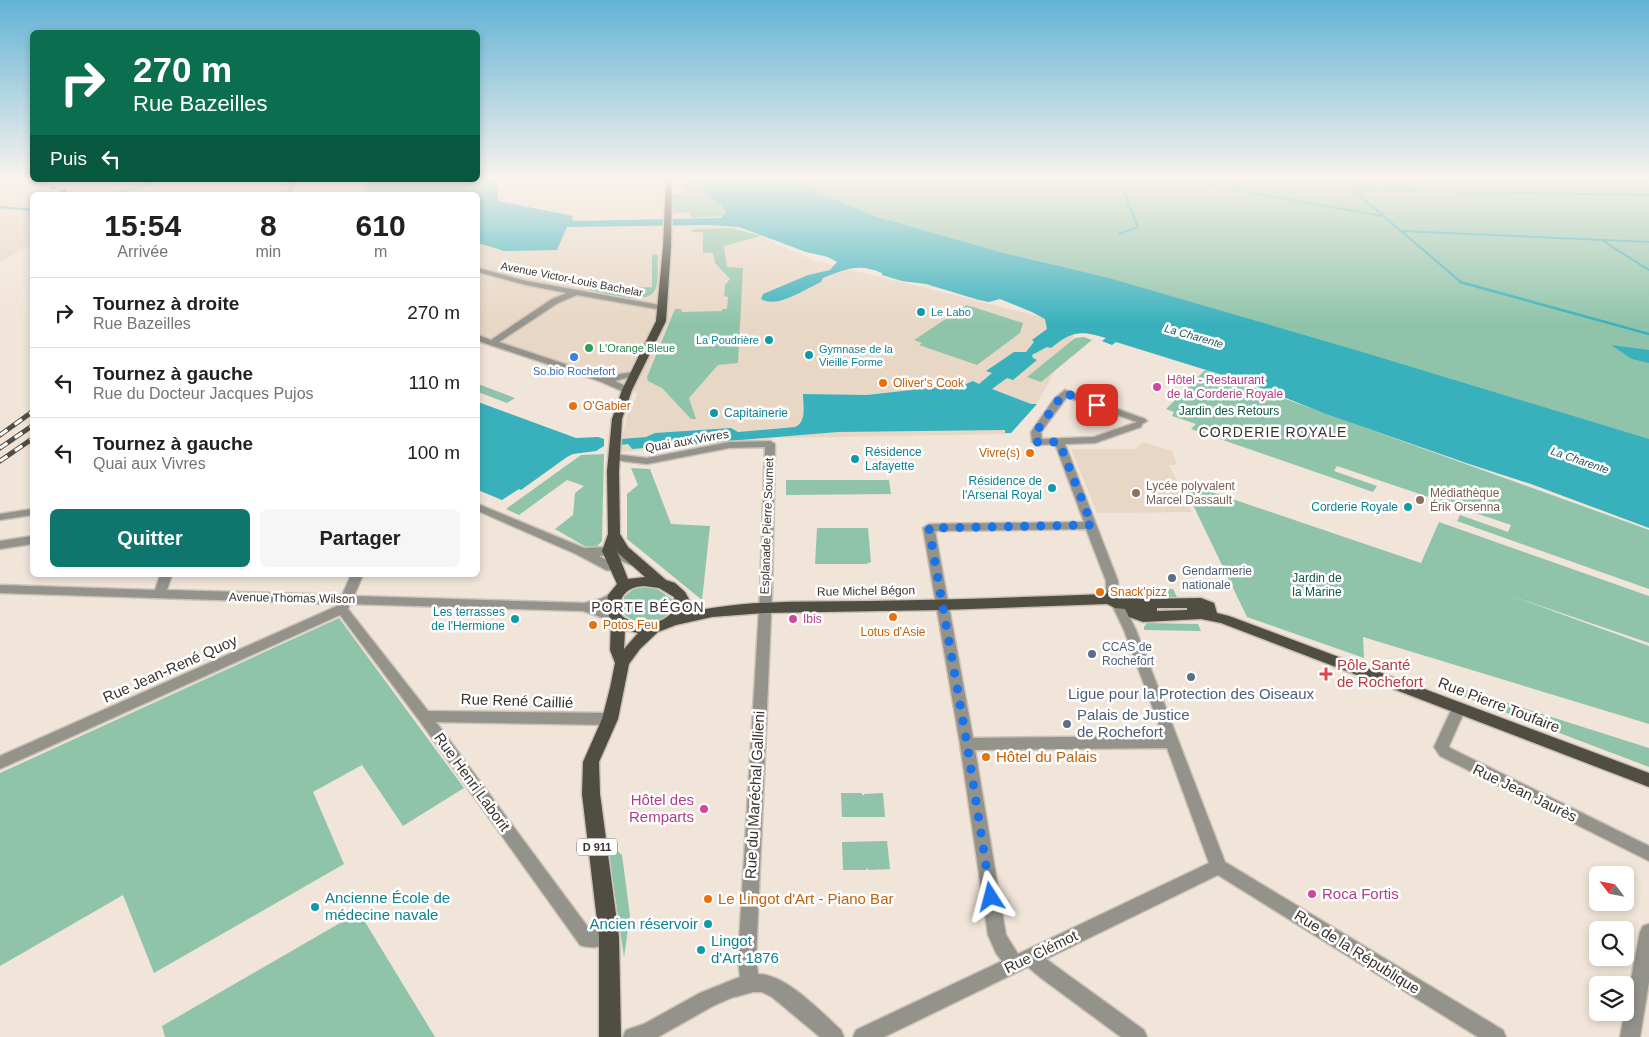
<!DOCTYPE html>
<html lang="fr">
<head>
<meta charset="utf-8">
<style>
  :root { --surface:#fff; --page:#f6f6f6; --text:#202124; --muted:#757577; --line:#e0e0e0; --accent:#0f766e }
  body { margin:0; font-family:Arial,sans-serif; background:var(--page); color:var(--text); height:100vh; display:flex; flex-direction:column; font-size:19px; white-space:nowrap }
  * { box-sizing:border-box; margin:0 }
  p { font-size:16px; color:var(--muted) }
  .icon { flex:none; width:28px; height:28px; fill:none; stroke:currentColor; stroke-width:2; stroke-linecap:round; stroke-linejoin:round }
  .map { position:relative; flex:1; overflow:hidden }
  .side { position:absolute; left:30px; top:192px; width:450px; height:385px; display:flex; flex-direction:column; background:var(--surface); border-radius:8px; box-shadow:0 2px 8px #0003 }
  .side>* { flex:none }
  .guide { position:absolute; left:30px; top:30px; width:450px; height:152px; border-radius:8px; box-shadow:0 2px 8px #0003; background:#0b6e4f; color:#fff; overflow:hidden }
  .needle { width:32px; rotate:302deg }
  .buttons { position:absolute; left:1589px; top:866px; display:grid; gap:10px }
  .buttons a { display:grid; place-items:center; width:45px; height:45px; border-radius:8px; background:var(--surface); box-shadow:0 2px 8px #0003; font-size:25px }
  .pin { position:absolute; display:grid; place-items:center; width:42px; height:42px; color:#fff; margin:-21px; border-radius:10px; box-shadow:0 2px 8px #0006 }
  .me { position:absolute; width:55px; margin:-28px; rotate:351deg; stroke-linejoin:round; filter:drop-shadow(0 0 4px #0008) }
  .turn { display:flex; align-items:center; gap:18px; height:105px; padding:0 20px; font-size:22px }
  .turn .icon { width:65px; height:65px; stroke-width:2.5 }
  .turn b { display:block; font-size:35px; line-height:42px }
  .then { display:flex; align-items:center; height:48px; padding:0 20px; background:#0003; gap:10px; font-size:19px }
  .eta { display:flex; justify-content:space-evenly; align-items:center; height:85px; text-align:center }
  .eta b { font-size:30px; font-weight:700; line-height:35px }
  .action { display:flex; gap:10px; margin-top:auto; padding:10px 20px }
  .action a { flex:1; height:58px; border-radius:8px; background:var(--accent); color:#fff; font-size:20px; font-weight:700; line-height:58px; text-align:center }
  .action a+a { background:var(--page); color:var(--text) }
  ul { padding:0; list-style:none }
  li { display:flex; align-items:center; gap:15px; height:70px; padding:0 20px; border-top:1px solid var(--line) }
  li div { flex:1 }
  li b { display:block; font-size:19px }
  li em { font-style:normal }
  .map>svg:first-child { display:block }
</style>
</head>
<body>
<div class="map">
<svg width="1649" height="1037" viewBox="0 0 1649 1037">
  <rect width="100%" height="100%" fill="#f1e4d8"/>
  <path fill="#e8d7c5" d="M 0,178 L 6,178 L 48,195 L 32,195 L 32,244 L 0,262 Z
    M 478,178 L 689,178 L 696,203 L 752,223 L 774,243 L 816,261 L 1079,326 L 1038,402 L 1008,434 L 775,438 L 619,452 L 628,412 L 638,394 L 623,385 L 602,379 L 478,336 L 478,195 L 119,195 L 110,193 L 152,180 L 478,180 Z
    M 1143,442 L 1172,451 L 1177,465 L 1169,465 L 1192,512 L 1097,513 L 1071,449 L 1135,449 Z"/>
  <path fill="#8fc4ab" d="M 785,178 L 1649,178 L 1649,448 L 999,264 L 800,192 Z
    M 701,183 L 725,209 L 726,212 L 723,216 L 691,218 L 690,212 L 673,213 L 672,194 L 684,194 L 685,187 Z
    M 731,228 L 761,236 L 724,246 L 727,267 L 743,268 L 738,363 L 718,365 L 689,398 L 696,419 L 691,419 L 662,388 L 648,381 L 647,377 L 675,309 L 681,309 L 682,312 L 722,311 L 722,309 L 727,309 L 728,297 L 724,296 L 725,285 L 730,279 L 715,263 L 713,253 L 703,253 L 703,232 L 692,232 L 693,229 Z
    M 656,254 L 658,256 C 657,266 659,282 655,290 C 647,307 602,293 588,289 L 589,287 L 597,286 L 616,289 L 652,287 L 652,255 Z
    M 967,305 L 1023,323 L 1020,333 L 977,365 L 919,345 L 922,343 L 914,340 Z
    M 1084,337 L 1092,340 L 1041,382 L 1027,377 L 1075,338 Z
    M 1205,370 L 1649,530 L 1649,589 L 1457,521 L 1460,515 L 1508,532 L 1511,525 L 1337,466 L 1334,471 L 1377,486 L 1373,492 L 1191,429 L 1196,424 L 1172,416 L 1174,412 L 1166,409 Z
    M 478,384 L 515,398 L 507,403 L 478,392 Z
    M 604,454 L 602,541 L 597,546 L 586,547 L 555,529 L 573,515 L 575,493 L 584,486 L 567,480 L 519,515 L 506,509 L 581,455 Z
    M 631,468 L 650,469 L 671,524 L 710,526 L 702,600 L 627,539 L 627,494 L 638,485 Z
    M 786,480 L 889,480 L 891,494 L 786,495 Z
    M 1182,482 L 1421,563 L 1439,522 L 1649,596 L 1649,643 L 1503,593 L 1649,646 L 1649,724 L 1363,637 L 1364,658 L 1247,617 Z
    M 817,528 L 868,528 L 871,562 L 866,564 L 815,564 Z
    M 644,586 L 656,588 L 676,602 C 668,625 641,630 624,614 L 624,597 L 636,587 Z
    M 1132,588 L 1173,589 L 1177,597 L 1153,598 Z
    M 339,618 L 464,788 L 403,826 L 362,765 L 313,792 L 344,864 L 154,973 L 123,895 L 0,966 L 0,773 Z
    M 1147,623 L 1198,624 L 1201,631 L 1144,630 L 1144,627 Z
    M 1445,683 L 1649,748 L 1649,767 L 1444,689 Z
    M 841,793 L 861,793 L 864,796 L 864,794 L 883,793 L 885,817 L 842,817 Z
    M 887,841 L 890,869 L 869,870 L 867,868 L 866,870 L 843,870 L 842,842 Z
    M 607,842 L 622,855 L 630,916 L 624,957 Z
    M 359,912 L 435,1037 L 165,1037 L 162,1026 Z"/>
  <path fill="#39b1bc" d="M 478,178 L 498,178 L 498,201 L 573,216 L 572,219 L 574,221 L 721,218 L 726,212 C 723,204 717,200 709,197 L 701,183 L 685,187 L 680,185 L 696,178 L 797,178 L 801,183 L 819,193 L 877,217 L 1003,253 L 1109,278 L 1359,351 L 1649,439 L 1649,528 L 1531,484 L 1469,464 L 1326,414 L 1248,383 L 1116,342 L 1112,345 L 1102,341 L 1106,338 C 1080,330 1072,331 1051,348 L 1047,347 L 1032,355 L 1033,358 L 1037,360 L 1013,380 L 1007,378 L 992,389 L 1031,404 L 1037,404 L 1011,433 L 1005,433 L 1005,430 L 838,432 L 632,449 L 628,444 L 620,445 L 622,439 L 646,437 L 655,433 L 731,428 L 738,432 L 795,427 C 807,422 803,405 803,394 L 867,395 L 966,384 L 973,381 L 979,384 L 992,373 L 986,371 L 1014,352 L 1026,352 L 1034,342 L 1032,340 L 1047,329 L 1045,319 L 1032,312 L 1000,299 L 989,302 L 979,300 L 926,284 L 902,281 L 882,275 L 882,273 C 858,263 846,269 823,278 L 821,282 C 805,289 777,309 761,299 L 763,294 L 808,275 L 830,270 L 837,262 L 828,257 L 806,252 L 739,227 L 708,225 L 567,227 L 557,250 L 504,251 L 478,243 L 478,195 L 363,195 L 367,180 L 478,180 Z
    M 1611,345 L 1649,350 L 1649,363 L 1632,359 Z
    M 478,402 L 576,438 L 598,437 L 604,439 L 604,446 L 596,451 L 573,454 L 567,457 L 521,490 L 519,489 L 502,500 L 478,490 Z"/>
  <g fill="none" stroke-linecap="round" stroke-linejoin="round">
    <path stroke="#39b1bc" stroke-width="2" d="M 1118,178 L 1138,227 L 1119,234
      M 1169,178 L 1382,216
      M 1339,178 L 1462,283
      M 1402,178 L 1409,190
      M 1558,178 L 1571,193
      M 1353,190 L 1649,195
      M 111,195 L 161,180
      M 0,207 L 32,210
      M 1402,231 L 1649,242
      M 1603,241 L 1649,270"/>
    <path stroke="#39b1bc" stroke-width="2.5" d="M 1460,282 L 1649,334"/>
    <g stroke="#ccc1b6" stroke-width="3">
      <path id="minor" d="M 292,180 L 298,180 L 291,195 L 285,195 Z
        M 478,268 L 527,281 L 665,306 L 665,310 L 662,310 L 577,295 L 558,303 L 499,342 L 604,377 L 638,371 L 638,375 L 615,381 L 630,388 L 630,392 L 624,392 L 599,381 L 478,341 L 478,335 L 491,340 L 552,299 L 567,293 L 526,285 L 478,272 Z
        M 1065,390 L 1145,419 L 1147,421 L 1142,424 L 1141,427 L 1095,443 L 1065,444 L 1118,581 L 1118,597 L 1116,600 L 1108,600 L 1106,597 L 1106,581 L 1086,529 L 935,531 L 973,738 L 1163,736 L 1124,630 L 1112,605 L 1114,602 L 1122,602 L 1136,630 L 1225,862 L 1503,1030 L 1506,1037 L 1478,1037 L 1218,875 L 1046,959 L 1144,1030 L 1147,1037 L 1121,1037 L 1041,978 L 1028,967 L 884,1037 L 853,1037 L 856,1030 L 1002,961 L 996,953 L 988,935 L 960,744 L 923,528 L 929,524 L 1084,522 L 1055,444 L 1037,445 L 1032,442 L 1031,432 L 1054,399 ZM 1067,397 L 1137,422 L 1094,437 L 1042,439 L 1041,432 ZM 1167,748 L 1209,863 L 1018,954 L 1006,935 L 975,750 Z
        M 770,441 L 775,444 L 772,593 L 756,959 L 758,974 C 786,974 821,1012 841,1030 L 844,1037 L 820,1037 L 772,997 L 762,992 L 753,992 L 731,998 L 713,1006 L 658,1037 L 623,1037 L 626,1030 L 644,1024 L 700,993 L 740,977 L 738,959 L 760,593 L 765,447 L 729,448 L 647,464 L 614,460 L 609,457 L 614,454 L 647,458 L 729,442 Z
        M 478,504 L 584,548 L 609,547 L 639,560 L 641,563 L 635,567 L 608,555 L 599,556 L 612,563 L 619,564 L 621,567 L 615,571 L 606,570 L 576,554 L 478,511 Z
        M 32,509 L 32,515 L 0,520 L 0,514 Z
        M 32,536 L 32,544 L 0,549 L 0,541 Z
        M 160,575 L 172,575 L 167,590 L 342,595 L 351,575 L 363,575 L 354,596 L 584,603 L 600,599 L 614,592 L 618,593 L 620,596 C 616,603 608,607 600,608 L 620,615 L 621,618 L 620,621 L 615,622 L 583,611 L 350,604 L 348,609 L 428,711 L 610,713 L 615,715 L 617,719 L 615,723 L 610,725 L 436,722 L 590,930 L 609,929 L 615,931 L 618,937 L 615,943 C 605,947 590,949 580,945 L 419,720 L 340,615 L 0,769 L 0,756 L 337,606 L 338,604 L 0,593 L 0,585 L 155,590 Z
        M 1459,703 L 1464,704 L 1466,708 L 1449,746 L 1450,748 L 1649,846 L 1649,861 L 1440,756 L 1434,747 L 1454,704 Z
        M 1649,924 L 1649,982 L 1640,1037 L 1620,1037 L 1640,932 L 1643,926 Z"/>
    </g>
    <g stroke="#ccc1b6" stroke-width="3">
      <path id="major" d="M 666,178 L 672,178 L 671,247 L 666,321 L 632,390 L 622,419 L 619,471 L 620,534 L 628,547 L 666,580 L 675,583 L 685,592 L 690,601 L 686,613 C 747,599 810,602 871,601 C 950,600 1028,597 1106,594 L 1108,592 L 1120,588 L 1141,599 L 1201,598 L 1214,603 L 1217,613 L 1229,616 L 1649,773 L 1649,787 L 1221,623 L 1201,619 L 1143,622 L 1129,617 L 1125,609 L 1115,608 L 1107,604 L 943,610 L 764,613 L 712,617 L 676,625 L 658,632 L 640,649 L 629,664 L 618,719 L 599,762 L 600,794 L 619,937 L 621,1037 L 599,1037 L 599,937 L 582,794 L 583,762 L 602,719 L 610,688 L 615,663 L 610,650 L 611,622 L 606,607 L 608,595 L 617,584 L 602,551 L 608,534 L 607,471 L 612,419 L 622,390 L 656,321 L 663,247 ZM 616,549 L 618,553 L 645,577 L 628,579 ZM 644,586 L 659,588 L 674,597 L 675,608 C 665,626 637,628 622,616 C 616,598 626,587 644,586 ZM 1157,608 L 1187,608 L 1187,610 L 1157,611 ZM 625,630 L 638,633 L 624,649 Z"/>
    </g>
    <use href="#minor" fill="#93928b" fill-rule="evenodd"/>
    <use href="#major" fill="#504d42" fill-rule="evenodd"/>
    <g stroke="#534d47" stroke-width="3">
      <path id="rail-far2" d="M 24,178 L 77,195"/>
    </g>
    <g stroke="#534d47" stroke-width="4">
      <path id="rail-far1" d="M 30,413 L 32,412"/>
    </g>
    <g stroke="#534d47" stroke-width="5">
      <path id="rail" d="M 0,435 L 32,412
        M 0,448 L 32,426
        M 0,461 L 32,439"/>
    </g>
    <use href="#rail-far2" stroke="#fff" stroke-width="2" stroke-dasharray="5.5" stroke-linecap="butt"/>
    <use href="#rail-far1" stroke="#fff" stroke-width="2.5" stroke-dasharray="8" stroke-linecap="butt"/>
    <use href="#rail" stroke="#fff" stroke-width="3" stroke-dasharray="9" stroke-linecap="butt"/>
  </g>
  <linearGradient id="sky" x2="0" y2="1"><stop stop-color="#62b3d6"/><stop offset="0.55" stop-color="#f9f3ed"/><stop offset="1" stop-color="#f9f3ed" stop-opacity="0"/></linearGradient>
  <rect width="1649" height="324" fill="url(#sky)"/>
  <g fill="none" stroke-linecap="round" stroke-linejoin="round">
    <path stroke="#1a73e8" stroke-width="9" stroke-dasharray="0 16.2" d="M 991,897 L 967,744 L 929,528 L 1092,525 L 1059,442 L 1037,442 L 1036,432 L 1058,401 L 1065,393 L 1097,405"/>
  </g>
  <g fill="#0f9aa8" stroke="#fff" stroke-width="2">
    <circle cx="921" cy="312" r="5"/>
    <circle cx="769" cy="340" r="5"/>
    <circle cx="809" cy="355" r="5"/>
    <circle cx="714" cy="413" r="5"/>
    <circle cx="855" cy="459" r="5"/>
    <circle cx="1052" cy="488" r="5"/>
    <circle cx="1408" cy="507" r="5"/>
    <circle cx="515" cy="619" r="5"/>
    <circle cx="315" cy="907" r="5"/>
    <circle cx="708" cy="924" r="5"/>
    <circle cx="701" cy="950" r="5"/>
  </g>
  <circle fill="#2e9e5b" stroke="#fff" stroke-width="2" cx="589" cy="348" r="5"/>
  <circle fill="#3f7fe0" stroke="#fff" stroke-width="2" cx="574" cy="357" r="5"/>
  <g fill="#e8710a" stroke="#fff" stroke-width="2">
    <circle cx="883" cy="383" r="5"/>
    <circle cx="573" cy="406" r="5"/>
    <circle cx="1030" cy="453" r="5"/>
    <circle cx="1100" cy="592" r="5"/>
    <circle cx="893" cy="617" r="5"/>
    <circle cx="593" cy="625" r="5"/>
    <circle cx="986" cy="757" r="5"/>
    <circle cx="708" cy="899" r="5"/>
  </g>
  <g fill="#d1479c" stroke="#fff" stroke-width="2">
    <circle cx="1157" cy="387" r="5"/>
    <circle cx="793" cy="619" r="5"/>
    <circle cx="704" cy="809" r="5"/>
    <circle cx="1312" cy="894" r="5"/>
  </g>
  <g fill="#8d6e63" stroke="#fff" stroke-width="2">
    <circle cx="1136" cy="493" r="5"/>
    <circle cx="1420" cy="500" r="5"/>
  </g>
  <g fill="#5c6f8a" stroke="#fff" stroke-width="2">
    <circle cx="1172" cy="578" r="5"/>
    <circle cx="1092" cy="654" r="5"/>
    <circle cx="1191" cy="677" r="5"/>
    <circle cx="1067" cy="724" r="5"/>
  </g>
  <path fill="#e0444e" stroke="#fff" stroke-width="2" d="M1323.5 666.5h5v5h5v5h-5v5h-5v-5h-5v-5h5z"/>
  <g text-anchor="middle" stroke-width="5" stroke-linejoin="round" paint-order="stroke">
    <g font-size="11" fill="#39342f" stroke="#fff">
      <text transform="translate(572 279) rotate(11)" y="4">Avenue Victor-Louis Bachelar</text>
    </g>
    <g font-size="11" fill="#0d838f" stroke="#fff" text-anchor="start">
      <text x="931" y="316">Le Labo</text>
      <text x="759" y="344" text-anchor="end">La Poudrière</text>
      <text x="819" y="353">Gymnase de la<tspan x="819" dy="13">Vieille Forme</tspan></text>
    </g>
    <g font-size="11" font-style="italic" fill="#26575c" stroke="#fff">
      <text transform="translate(1194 336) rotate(16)" y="4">La Charente</text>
      <text transform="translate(1580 460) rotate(19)" y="4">La Charente</text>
    </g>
    <g font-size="11" fill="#27864d" stroke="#fff" text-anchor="start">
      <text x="599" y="352">L'Orange Bleue</text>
    </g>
    <g font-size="11" fill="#366cbe" stroke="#fff">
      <text x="574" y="375">So.bio Rochefort</text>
    </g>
    <rect fill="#fff" stroke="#74716d" stroke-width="1" x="577" y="838.5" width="40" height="17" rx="4"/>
    <g font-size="11" font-weight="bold" fill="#39342f">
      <text x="597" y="851">D 911</text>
    </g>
    <g font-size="12" fill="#b23c85" stroke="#fff" text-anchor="start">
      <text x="1167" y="384">Hôtel - Restaurant<tspan x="1167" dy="14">de la Corderie Royale</tspan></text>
      <text x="803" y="623">Ibis</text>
    </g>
    <g font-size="12" fill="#c56008" stroke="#fff" text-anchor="start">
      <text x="893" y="387">Oliver's Cook</text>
      <text x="583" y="410">O'Gabier</text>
      <text x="1020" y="457" text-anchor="end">Vivre(s)</text>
      <text x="1110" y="596">Snack'pizz</text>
      <text x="603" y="629">Potos Feu</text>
      <text x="893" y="636" text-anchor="middle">Lotus d'Asie</text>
    </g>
    <g font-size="12" fill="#10583f" stroke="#fff">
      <text x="1229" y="415">Jardin des Retours</text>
      <text x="1317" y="582">Jardin de<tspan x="1317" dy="14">la Marine</tspan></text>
    </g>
    <g font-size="12" fill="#0d838f" stroke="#fff" text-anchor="end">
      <text x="724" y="417" text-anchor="start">Capitainerie</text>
      <text x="865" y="456" text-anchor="start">Résidence<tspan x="865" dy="14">Lafayette</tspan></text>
      <text x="1042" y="485">Résidence de<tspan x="1042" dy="14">l'Arsenal Royal</tspan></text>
      <text x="1398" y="511">Corderie Royale</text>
      <text x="505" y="616">Les terrasses<tspan x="505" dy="14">de l'Hermione</tspan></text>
    </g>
    <g font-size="12" fill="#39342f" stroke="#fff">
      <text transform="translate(687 441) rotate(-10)" y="4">Quai aux Vivres</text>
      <text transform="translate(767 526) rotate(-88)" y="4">Esplanade Pierre Soumet</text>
      <text transform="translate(866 591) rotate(-1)" y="4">Rue Michel Bégon</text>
      <text transform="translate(292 598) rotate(1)" y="4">Avenue Thomas Wilson</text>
    </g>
    <g font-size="12" fill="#785e54" stroke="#fff" text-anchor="start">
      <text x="1146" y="490">Lycée polyvalent<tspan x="1146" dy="14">Marcel Dassault</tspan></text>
      <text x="1430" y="497">Médiathèque<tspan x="1430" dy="14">Érik Orsenna</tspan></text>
    </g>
    <g font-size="12" fill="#4e5e75" stroke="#fff" text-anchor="start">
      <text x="1182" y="575">Gendarmerie<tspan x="1182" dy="14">nationale</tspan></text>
      <text x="1102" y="651">CCAS de<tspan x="1102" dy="14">Rochefort</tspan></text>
    </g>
    <g font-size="14" letter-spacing="1" fill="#39342f" stroke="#fff">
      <text x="1273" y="437">CORDERIE ROYALE</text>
      <text x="648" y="612">PORTE BÉGON</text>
    </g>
    <g font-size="15" fill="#be3a42" stroke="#fff" text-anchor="start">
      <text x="1337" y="670">Pôle Santé<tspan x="1337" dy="17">de Rochefort</tspan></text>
    </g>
    <g font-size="15" fill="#39342f" stroke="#fff">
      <text transform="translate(170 669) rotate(-24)" y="5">Rue Jean-René Quoy</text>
      <text transform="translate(517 701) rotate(2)" y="5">Rue René Caillié</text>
      <text transform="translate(1499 705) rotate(21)" y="5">Rue Pierre Toufaire</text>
      <text transform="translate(472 782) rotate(54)" y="5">Rue Henri Laborit</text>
      <text transform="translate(1525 793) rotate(26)" y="5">Rue Jean Jaurès</text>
      <text transform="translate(755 795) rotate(-87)" y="5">Rue du Maréchal Gallieni</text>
      <text transform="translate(1041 952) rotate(-26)" y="5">Rue Clémot</text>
      <text transform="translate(1357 952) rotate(32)" y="5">Rue de la République</text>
    </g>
    <g font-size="15" fill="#4e5e75" stroke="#fff">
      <text x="1191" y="699">Ligue pour la Protection des Oiseaux</text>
      <text x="1077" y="720" text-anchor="start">Palais de Justice<tspan x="1077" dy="17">de Rochefort</tspan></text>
    </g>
    <g font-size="15" fill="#c56008" stroke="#fff" text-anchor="start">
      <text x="996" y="762">Hôtel du Palais</text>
      <text x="718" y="904">Le Lingot d'Art - Piano Bar</text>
    </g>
    <g font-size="15" fill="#b23c85" stroke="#fff" text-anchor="end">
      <text x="694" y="805">Hôtel des<tspan x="694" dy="17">Remparts</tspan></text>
      <text x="1322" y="899" text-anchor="start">Roca Fortis</text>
    </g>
    <g font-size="15" fill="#0d838f" stroke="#fff" text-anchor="start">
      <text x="325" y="903">Ancienne École de<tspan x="325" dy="17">médecine navale</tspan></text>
      <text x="698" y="929" text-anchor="end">Ancien réservoir</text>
      <text x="711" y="946">Lingot<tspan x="711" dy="17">d'Art 1876</tspan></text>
    </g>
  </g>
</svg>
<div class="buttons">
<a><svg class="needle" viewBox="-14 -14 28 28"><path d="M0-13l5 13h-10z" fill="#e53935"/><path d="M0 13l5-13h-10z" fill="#757577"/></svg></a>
<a><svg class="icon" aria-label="search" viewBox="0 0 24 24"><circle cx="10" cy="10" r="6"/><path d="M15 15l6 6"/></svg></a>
<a><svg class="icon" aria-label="layers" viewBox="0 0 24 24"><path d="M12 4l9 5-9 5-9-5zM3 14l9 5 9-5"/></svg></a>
</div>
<div class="pin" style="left:1097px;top:405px;background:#d93025"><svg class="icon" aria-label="arrive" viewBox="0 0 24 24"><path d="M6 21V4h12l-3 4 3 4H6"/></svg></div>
<svg class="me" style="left:991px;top:897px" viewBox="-20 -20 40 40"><path d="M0-17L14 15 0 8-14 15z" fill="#1a73e8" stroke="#fff" stroke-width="4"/></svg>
<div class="guide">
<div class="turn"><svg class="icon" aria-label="right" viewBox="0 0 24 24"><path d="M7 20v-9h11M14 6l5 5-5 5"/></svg><div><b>270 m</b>Rue Bazeilles</div></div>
<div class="then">Puis<svg class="icon" aria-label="left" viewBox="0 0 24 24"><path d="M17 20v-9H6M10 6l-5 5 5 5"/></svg></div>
</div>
<section class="side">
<div class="eta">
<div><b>15:54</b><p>Arrivée</p></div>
<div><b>8</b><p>min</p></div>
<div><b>610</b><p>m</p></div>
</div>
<ul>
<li><svg class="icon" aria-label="right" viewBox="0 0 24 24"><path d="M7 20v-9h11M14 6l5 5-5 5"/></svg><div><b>Tournez à droite</b><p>Rue Bazeilles</p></div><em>270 m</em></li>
<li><svg class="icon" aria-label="left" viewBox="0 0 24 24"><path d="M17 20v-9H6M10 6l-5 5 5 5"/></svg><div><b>Tournez à gauche</b><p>Rue du Docteur Jacques Pujos</p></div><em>110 m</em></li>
<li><svg class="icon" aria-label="left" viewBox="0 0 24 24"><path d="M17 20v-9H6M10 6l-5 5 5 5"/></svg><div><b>Tournez à gauche</b><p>Quai aux Vivres</p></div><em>100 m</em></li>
</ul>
<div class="action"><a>Quitter</a><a>Partager</a></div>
</section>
</div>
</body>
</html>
